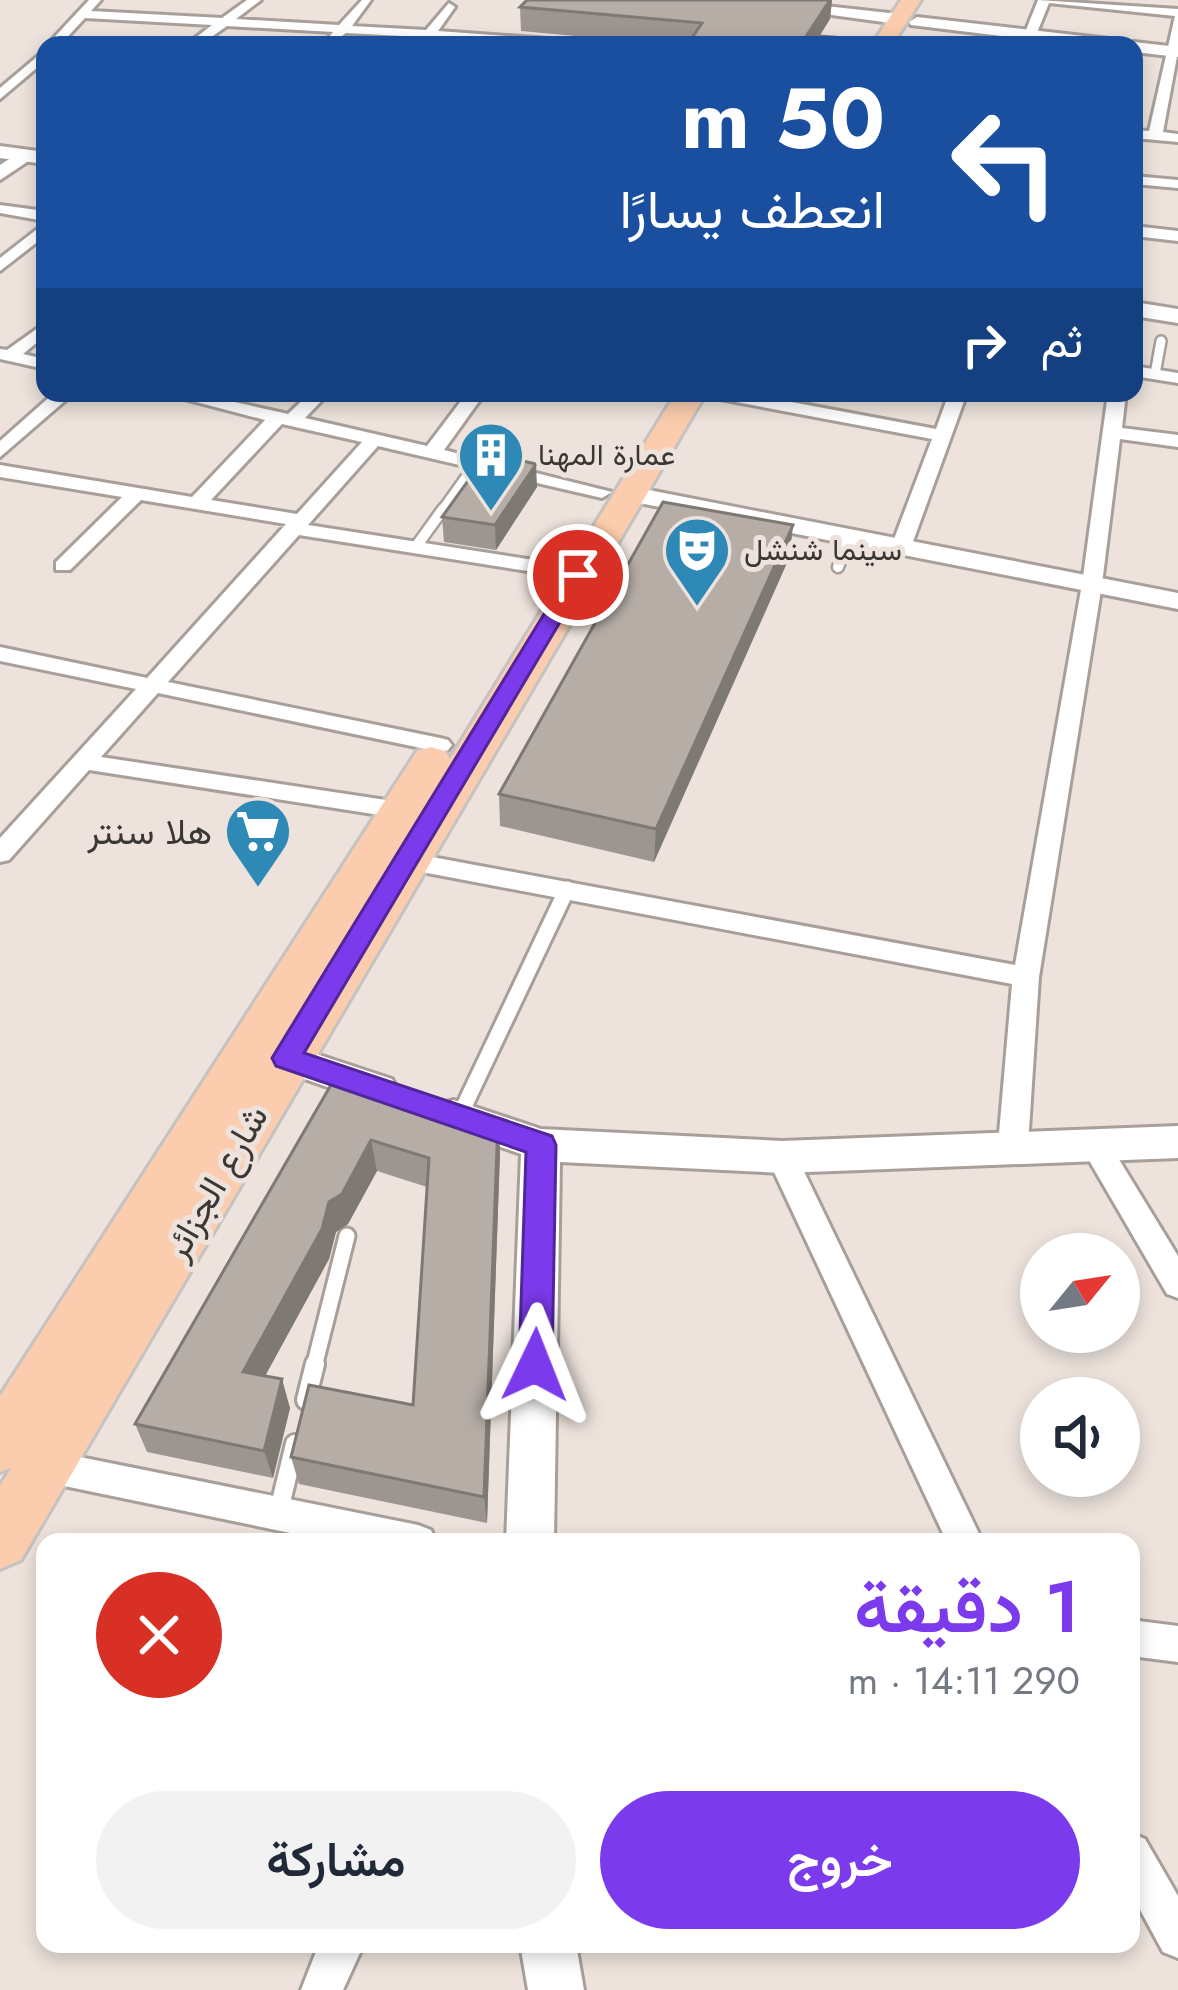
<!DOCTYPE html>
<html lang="ar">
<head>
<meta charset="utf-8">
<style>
  :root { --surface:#fff; --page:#f2f2f3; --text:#1f2937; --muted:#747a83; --accent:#7c3aed }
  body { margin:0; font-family:Jost,Vazirmatn,sans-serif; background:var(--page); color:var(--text); direction:rtl; height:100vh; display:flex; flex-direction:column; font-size:45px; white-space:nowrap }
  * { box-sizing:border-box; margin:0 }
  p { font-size:39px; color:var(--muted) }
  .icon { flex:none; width:66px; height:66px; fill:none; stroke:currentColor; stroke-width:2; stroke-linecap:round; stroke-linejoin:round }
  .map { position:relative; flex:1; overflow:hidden; direction:ltr }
  .sheet { position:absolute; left:36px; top:1533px; width:1104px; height:420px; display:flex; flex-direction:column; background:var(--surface); border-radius:24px; box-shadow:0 6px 18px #0003; direction:rtl }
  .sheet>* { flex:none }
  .top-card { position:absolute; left:36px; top:36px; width:1107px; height:366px; border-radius:24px; box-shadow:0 6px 18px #0003; direction:rtl; background:#1a4fa0; color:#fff; overflow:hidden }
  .needle { width:78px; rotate:60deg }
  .buttons { position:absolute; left:1020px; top:1233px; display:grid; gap:24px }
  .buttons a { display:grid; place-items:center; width:120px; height:120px; border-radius:50%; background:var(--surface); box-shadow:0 6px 18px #0003; font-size:60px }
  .pin { position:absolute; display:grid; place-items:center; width:102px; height:102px; color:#fff; margin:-51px; border:6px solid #fff; border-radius:50%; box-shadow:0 3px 12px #0007 }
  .me { position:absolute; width:132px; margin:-66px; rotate:2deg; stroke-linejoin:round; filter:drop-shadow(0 0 9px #0008) }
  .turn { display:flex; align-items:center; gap:42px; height:252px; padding:0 60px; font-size:54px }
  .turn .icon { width:156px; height:156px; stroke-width:2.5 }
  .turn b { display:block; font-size:84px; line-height:102px }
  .then { display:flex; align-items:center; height:114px; padding:0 60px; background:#0003; gap:24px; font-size:45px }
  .round { display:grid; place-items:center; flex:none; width:126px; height:126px; border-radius:63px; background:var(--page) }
  .head { display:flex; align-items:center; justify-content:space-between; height:204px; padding:0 60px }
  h1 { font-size:72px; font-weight:600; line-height:90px; color:var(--accent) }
  .primary-button { display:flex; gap:24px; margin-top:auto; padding:24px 60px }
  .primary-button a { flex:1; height:138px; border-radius:72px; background:var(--accent); color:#fff; font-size:48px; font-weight:600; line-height:138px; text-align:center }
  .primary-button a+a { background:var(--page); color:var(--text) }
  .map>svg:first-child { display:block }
</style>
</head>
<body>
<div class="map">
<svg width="1178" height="1990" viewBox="0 0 1178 1990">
  <rect width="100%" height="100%" fill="#ede3dc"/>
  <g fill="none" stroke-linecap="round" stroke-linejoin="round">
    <g stroke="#a89f99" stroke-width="14">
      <path id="service-far3" d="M 1155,374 L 1161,341
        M 441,512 L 476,463"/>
    </g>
    <g stroke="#a89f99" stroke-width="15">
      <path id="service-far2" d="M 415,548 L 443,509
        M 838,567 L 850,537"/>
    </g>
    <g stroke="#a89f99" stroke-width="21">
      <path id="service-far1" d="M 459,1117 L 567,889
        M 314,1367 L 347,1236"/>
    </g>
    <g stroke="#a89f99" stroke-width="24">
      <path id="service" d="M 306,1400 L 315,1364
        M 279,1510 L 295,1444"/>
    </g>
    <g stroke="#a89f99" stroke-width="6">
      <path id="minor" d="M 89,0 L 101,0 L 91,11 L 222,18 L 247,0 L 261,0 L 236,19 L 339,25 L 362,0 L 371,0 L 352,26 L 426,30 L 449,3 L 455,7 L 438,31 L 629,45 L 433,38 L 427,45 L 415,45 L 421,37 L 346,33 L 335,41 L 329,37 L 333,32 L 227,26 L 200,45 L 186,45 L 212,25 L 85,18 L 60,45 L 47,45 Z
        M 1038,0 L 1178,9 L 1178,51 L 1163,132 L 1178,134 L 1178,142 L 1134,138 L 1134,130 L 1149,131 L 1175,16 L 1049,3 L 1032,45 L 1020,45 Z
        M 45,50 L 45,61 L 0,99 L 0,88 Z
        M 1134,176 L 1178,180 L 1178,188 L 1134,184 Z
        M 0,205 L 45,211 L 45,221 L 0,213 Z
        M 45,223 L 45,236 L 0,271 L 0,258 Z
        M 1134,226 L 1178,231 L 1178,241 L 1134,236 Z
        M 45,323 L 45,336 L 23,354 L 45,359 L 45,369 L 0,359 L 0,349 L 7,350 Z
        M 1134,366 L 1178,373 L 1178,383 L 1134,376 Z
        M 54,393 L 74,393 L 0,457 L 0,441 Z
        M 162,393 L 194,393 L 288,414 L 310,393 L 329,393 L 305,418 L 427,446 L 467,393 L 485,393 L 444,450 L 612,492 L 602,498 L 378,446 L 308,525 L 553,563 L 563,569 L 553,575 L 299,535 L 168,682 L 440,738 L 448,740 L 452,745 L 448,750 L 440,752 L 158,693 L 101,757 L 399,802 L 411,810 L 408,816 L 399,818 L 89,770 L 9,860 L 0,862 L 0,838 L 136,689 L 0,661 L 0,647 L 147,678 L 286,524 L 141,500 L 70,570 L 56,570 L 56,562 L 122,497 L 0,477 L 0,465 L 192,497 L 265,420 ZM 282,424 L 362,442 L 297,514 L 211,500 Z
        M 706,393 L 744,393 L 936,429 L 949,393 L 967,393 L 911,547 L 901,553 L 891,547 L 932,439 L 715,398 Z
        M 1108,393 L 1126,393 L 1122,428 L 1178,435 L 1178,447 L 1120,439 L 1102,584 L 1039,977 L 1028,1145 L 1023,1153 L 1013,1157 L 1003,1153 L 998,1145 L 1012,984 L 396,867 L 393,861 L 396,855 L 405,852 L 1015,965 L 1082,584 Z
        M 1094,1131 L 1104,1135 L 1178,1256 L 1178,1298 L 1167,1294 L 1079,1143 L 1084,1135 Z
        M 782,1145 L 792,1149 L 797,1157 L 983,1542 L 947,1542 L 767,1157 L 772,1149 Z
        M 45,1450 L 418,1525 L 431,1530 L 436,1542 L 334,1542 L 45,1482 L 33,1477 L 28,1466 L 33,1455 Z
        M 1131,1620 L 1178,1626 L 1178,1662 L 1131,1656 Z
        M 1131,1833 L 1145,1839 L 1178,1896 L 1178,1958 L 1163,1952 L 1131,1893 Z
        M 319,1944 L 364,1944 L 343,1990 L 301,1990 Z"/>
    </g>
    <g stroke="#a89f99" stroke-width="6">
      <path id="tertiary" d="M 721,0 L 771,0 L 898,14 L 906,19 L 898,24 Z
        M 917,17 L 1118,40 L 1126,45 L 1075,45 L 911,25 L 909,22 Z
        M 1134,42 L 1178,47 L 1178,57 L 1134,52 L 1134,45 L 1127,45 Z
        M 20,152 L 36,156 L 0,180 L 0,165 Z
        M 628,486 L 1178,593 L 1178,609 L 619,499 L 615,494 Z
        M 286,1044 L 392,1079 L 398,1090 L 392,1101 L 379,1105 L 273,1068 L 267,1058 L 273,1048 Z
        M 454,1100 L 541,1129 L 782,1141 L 1178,1126 L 1178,1158 L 782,1173 L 560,1162 L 554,1542 L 506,1542 L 521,1154 L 440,1126 L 435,1115 L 440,1104 Z
        M 520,1944 L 576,1944 L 584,1990 L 528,1990 Z"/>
    </g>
    <g stroke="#a89f99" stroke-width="6">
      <path id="secondary" d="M 0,146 L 45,152 L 45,164 L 0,158 Z
        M 1134,302 L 1178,309 L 1178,323 L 1134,316 Z"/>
    </g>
    <g stroke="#c4c3c2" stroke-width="6">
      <path id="primary" d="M 901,0 L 921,0 L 892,45 L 872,45 Z
        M 676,393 L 706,393 L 21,1560 L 0,1569 L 0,1486 L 11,1468 L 0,1472 L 0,1396 L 417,751 L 431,747 L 445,751 L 450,759 Z"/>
    </g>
    <use href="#service-far3" stroke="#fff" stroke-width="9"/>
    <use href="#service-far2" stroke="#fff" stroke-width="10"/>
    <use href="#service-far1" stroke="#fff" stroke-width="15"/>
    <use href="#service" stroke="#fff" stroke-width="18"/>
    <use href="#minor" fill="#fff" fill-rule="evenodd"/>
    <use href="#tertiary" fill="#fff" fill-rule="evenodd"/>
    <use href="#secondary" fill="#fff" fill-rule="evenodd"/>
    <use href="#primary" fill="#fbcdae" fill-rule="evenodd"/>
  </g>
  <path fill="#9d958f" d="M 527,0 L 832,0 L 830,19 L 819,36 L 833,45 L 675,45 L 521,31 L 520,7 Z
    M 537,487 L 496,550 L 444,542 L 442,517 Z
    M 790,556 L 654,862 L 500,826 L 499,794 Z
    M 339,1071 L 498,1121 L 500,1152 L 487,1523 L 299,1484 L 291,1457 L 413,1405 L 427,1187 L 377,1171 L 348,1224 L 336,1232 L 329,1259 L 265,1376 L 290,1408 L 273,1478 L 147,1452 L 135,1424 Z"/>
  <path fill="#7f7974" d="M 830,0 L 832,0 L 830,19 L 814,45 L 807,35 Z
    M 536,464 L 537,487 L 496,550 L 495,525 Z
    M 793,525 L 790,556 L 654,862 L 656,829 Z
    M 498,1121 L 500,1152 L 487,1523 L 484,1497 Z
    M 371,1140 L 377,1171 L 348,1224 L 336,1232 L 329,1259 L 252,1400 L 243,1372 L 329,1202 Z
    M 282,1379 L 290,1408 L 273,1478 L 264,1451 Z"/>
  <path fill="#b6ada6" stroke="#7f7974" stroke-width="3" d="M 527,0 L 830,0 L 807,35 L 834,37 L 830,45 L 687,45 L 702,23 L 520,7 Z
    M 488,453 L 536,464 L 495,525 L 442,517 Z
    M 663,502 L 793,525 L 656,829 L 499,794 Z
    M 339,1071 L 498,1121 L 484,1497 L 291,1457 L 309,1385 L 413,1405 L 429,1158 L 371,1140 L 342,1194 L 329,1202 L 322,1229 L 243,1372 L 282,1379 L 264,1451 L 135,1424 Z"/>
  <path fill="#7c3aed" stroke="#51269a" stroke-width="3" d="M 578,569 L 588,575 L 304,1053 L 552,1136 L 556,1145 L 552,1365 L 547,1376 L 535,1380 L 524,1376 L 519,1365 L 526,1152 L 276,1066 L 272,1058 L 568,575 Z"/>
  <defs>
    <g id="building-pin" transform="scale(3.45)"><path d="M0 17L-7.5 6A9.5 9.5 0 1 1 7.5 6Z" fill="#2f89b7" stroke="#ede3dc"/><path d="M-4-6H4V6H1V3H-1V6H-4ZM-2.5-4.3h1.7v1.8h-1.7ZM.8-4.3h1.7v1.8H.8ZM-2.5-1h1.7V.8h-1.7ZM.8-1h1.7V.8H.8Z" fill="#fff"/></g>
    <g id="theatre-pin" transform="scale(3.45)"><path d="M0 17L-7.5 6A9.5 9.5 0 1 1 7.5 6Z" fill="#2f89b7" stroke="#ede3dc"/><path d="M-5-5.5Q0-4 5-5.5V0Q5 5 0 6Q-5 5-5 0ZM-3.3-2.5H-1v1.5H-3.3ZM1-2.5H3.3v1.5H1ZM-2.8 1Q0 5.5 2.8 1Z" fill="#fff"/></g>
    <g id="supermarket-pin" transform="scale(3.45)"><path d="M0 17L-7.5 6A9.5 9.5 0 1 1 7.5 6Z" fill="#2f89b7" stroke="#ede3dc"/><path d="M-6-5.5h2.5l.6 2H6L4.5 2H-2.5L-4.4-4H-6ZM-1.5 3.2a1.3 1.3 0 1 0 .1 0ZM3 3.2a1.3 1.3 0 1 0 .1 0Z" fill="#fff"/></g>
  </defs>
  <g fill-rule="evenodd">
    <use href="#building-pin" x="491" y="455"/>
    <use href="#theatre-pin" x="697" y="550"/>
    <use href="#supermarket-pin" x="258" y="831"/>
  </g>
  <g text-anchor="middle" stroke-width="10" stroke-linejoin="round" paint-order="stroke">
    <g font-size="30" fill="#3b3734" stroke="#ede3dc" text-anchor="start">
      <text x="538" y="465">عمارة المهنا</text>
      <text x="744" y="560">سينما شنشل</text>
    </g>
    <g font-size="36" fill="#3b3734" stroke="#ede3dc" text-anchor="end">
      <text x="212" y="844">هلا سنتر</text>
    </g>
    <g font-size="36" fill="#3b3734" stroke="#ede3dc">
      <text transform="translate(215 1182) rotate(-60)" y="13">شارع الجزائر</text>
    </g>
  </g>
</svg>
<div class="buttons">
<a><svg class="needle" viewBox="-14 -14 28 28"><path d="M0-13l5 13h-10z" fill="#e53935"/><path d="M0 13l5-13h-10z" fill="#747a83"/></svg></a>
<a><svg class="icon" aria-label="sound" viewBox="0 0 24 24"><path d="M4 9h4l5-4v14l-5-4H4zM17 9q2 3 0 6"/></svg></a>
</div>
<div class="pin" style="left:578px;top:575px;background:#d93025"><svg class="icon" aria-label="arrive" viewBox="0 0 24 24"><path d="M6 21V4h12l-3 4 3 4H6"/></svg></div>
<svg class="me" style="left:535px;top:1365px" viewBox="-20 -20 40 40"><path d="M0-17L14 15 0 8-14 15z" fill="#7c3aed" stroke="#fff" stroke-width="4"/></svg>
<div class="top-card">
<div class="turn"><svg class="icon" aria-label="left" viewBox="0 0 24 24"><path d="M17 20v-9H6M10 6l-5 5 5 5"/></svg><div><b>50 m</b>انعطف يسارًا</div></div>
<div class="then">ثم<svg class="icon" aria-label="right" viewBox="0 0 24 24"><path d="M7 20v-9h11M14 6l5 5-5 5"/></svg></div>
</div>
<section class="sheet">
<div class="head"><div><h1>1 دقيقة</h1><p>290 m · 14:11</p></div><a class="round" style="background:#d93025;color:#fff"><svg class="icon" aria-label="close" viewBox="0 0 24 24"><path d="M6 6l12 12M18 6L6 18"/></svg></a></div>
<div class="primary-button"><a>خروج</a><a>مشاركة</a></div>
</section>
</div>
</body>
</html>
